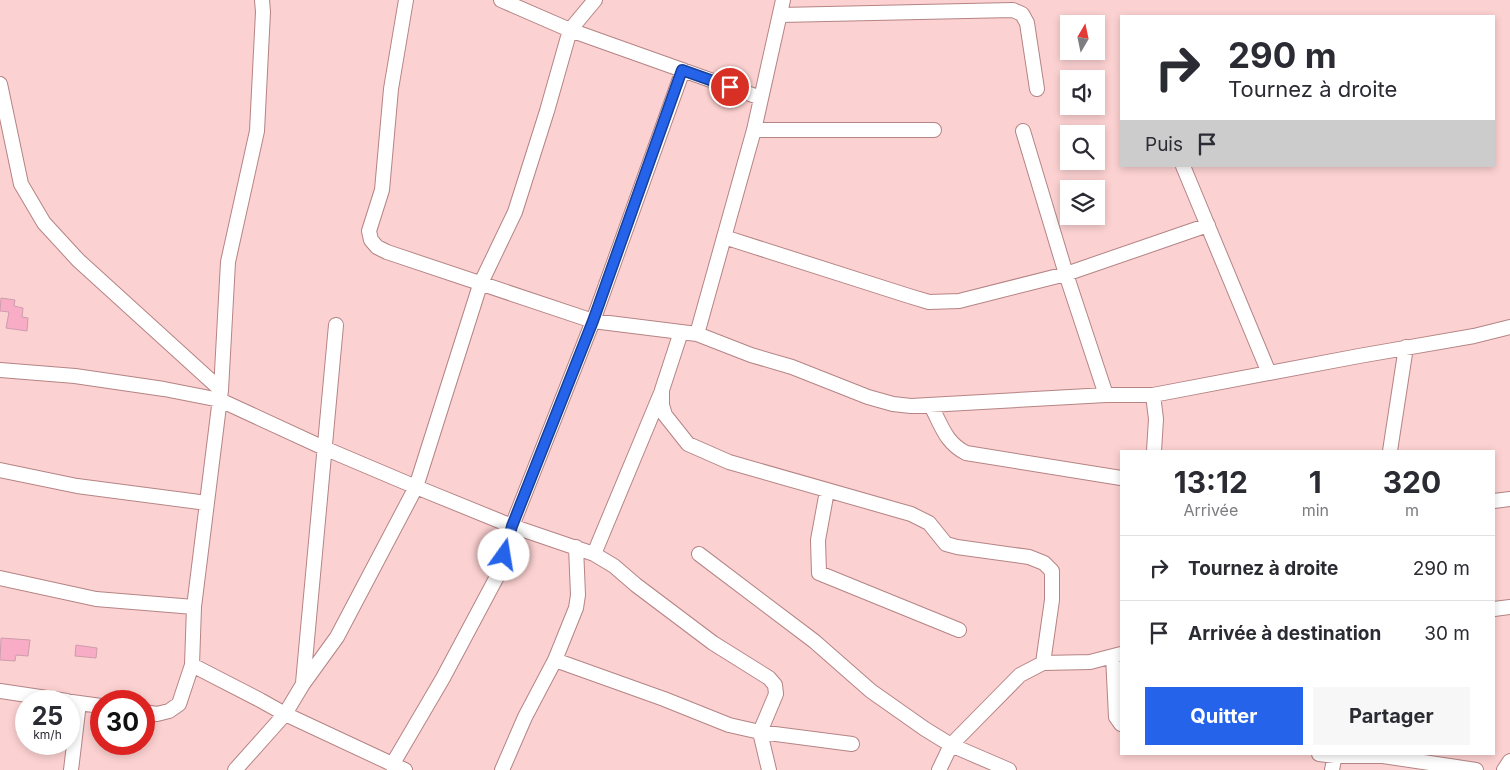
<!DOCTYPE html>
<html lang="fr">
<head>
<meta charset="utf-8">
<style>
  :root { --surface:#fff; --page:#f7f7f7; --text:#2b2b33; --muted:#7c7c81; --line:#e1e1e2; --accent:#2563eb }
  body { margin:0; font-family:Inter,sans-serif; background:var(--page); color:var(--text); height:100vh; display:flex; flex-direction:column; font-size:19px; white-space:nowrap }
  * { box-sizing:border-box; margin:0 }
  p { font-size:16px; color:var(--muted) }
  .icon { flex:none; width:28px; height:28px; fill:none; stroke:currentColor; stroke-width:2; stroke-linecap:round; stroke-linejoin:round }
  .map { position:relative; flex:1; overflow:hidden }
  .drawer { position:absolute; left:1120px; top:450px; width:375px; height:305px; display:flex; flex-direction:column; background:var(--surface); border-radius:0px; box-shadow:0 2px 8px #0003 }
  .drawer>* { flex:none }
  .guide { position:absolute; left:1120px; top:15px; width:375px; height:152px; border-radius:0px; box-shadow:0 2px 8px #0003; background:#fff; color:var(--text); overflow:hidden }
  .needle { width:32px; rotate:9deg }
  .controls { position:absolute; left:1060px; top:15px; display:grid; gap:10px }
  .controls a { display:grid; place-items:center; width:45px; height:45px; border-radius:0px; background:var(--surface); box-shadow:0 2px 8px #0003; font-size:25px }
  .speed { position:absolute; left:15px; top:690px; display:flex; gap:10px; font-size:25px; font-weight:700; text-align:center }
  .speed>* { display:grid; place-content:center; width:65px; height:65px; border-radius:50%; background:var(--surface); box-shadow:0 2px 8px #0003; line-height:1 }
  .speed small { font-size:12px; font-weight:400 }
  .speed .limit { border:8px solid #d22; background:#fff; color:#111 }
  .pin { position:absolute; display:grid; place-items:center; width:42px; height:42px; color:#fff; margin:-21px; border:2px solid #fff; border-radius:50%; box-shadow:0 1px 5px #0007 }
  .me { position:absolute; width:55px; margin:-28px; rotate:13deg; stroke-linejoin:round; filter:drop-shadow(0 0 4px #0008) }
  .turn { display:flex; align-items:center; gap:18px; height:105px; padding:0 25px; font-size:22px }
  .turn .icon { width:65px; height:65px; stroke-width:2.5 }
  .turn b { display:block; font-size:35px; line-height:42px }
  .then { display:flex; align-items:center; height:48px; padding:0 25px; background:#0003; gap:10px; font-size:19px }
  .eta { display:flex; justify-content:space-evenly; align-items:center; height:85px; text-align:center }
  .eta b { font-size:30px; font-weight:700; line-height:35px }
  .button { display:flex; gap:10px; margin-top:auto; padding:10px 25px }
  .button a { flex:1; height:58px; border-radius:0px; background:var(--accent); color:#fff; font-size:20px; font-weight:700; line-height:58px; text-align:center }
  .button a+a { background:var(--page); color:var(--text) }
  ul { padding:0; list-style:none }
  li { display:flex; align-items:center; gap:15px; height:65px; padding:0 25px; border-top:1px solid var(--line) }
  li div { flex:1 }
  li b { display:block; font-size:19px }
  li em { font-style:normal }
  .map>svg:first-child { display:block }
</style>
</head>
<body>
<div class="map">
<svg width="1510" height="770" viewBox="0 0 1510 770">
  <rect width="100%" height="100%" fill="#fcd1d1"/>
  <path fill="#f9acc5" stroke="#cd9dac" d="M 1,298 L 15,300 L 14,306 L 23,308 L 22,317 L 28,318 L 27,331 L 6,328 L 9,312 L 0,311 Z
    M 1,638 L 30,640 L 28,656 L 16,655 L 15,661 L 0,660 Z
    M 76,645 L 97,648 L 96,658 L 75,656 Z"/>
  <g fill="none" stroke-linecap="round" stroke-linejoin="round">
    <g stroke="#b58485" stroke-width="16">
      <path id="minor" d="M 406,0 L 391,89 L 382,190 L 369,231 L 371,240 L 377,247 L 387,252 L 593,321 L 697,334 L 751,355 L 792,367 L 868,397 L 893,404 L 911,406 L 1106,395 L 1153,395 L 1359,356 L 1474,336 L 1510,327
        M 501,0 L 570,30 L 761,98
        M 780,15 L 1013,10 L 1022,14 L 1027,23 L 1037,89
        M 0,84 L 21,184 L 44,223 L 78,260 L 221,390
        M 754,130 L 934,130
        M 1023,131 L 1066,274 L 1106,395
        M 1183,166 L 1269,373
        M 724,237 L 909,296 L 929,302 L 959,301 L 1066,274 L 1208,225
        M 681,332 L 662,390 L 662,405 L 665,415 L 688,444 L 729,462 L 911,514 L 929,523 L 946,544 L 957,547 L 1029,557 L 1044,563 L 1052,571 L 1052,600 L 1043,663
        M 697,334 L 754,130 L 783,0
        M 0,370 L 75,376 L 164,389 L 220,400 L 324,448 L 416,487 L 512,526 L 594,554 L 614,566 L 636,585 L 713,643 L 769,678 L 775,685 L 776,694 L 760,732 L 769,770
        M 1153,395 L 1156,419 L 1154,451
        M 931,406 C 942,426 945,442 966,453 L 1121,478
        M 1390,451 L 1406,347
        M 0,470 L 77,486 L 207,503
        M 827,491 L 818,540 L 819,573 L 959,630
        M 1494,501 L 1510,499
        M 594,554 L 661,393
        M 699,554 L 814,641 L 871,691 L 925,729 L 951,745 L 1009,770
        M 0,578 L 96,599 L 194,607
        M 1494,609 L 1510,607
        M 1113,656 L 1116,717 L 1121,724
        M 555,660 L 664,699 L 729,725 L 760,732 L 852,744
        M 192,665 L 260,700 L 285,714 L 303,684 L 337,637 L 416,487 L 480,285 L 515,212 L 547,111 L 570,30 L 595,0
        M 303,683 L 336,325
        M 0,691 L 67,701
        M 72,702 L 101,706
        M 144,712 L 157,714 L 169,711 L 179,704 L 192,665 L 194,607 L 221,390 L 228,262 L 257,131 L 263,12 L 262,0
        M 1319,754 L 1335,756 L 1383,756 L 1476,770
        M 392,765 L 443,678 L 500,571 L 512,526 L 593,321 L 683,70
        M 71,770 L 79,703
        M 235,770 L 285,714 L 405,770
        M 502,770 L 525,717 L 555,660 L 576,608 L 578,595 L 576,547
        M 939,770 L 951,745 L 1020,675 L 1043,663 L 1090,662 L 1121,654
        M 1332,770 L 1335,754
        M 1504,770 L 1510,761"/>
    </g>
    <use href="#minor" stroke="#fff" stroke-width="14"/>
  </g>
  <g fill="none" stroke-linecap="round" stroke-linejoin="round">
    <g stroke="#184099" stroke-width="12">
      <path id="route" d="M 504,555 L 512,526 L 593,321 L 682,70 L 730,87"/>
    </g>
    <use href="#route" stroke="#2563eb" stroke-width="9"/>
  </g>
</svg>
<div class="controls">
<a><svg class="needle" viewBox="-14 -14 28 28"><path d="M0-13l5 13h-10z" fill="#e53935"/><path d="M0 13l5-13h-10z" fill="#7c7c81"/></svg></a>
<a><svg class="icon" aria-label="sound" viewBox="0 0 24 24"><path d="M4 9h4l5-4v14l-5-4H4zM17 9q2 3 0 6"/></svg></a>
<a><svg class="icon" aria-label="search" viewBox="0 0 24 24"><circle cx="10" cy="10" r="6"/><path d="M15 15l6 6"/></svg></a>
<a><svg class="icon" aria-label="layers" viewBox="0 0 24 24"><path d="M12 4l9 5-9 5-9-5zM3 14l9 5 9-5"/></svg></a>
</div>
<div class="speed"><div>25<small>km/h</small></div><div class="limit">30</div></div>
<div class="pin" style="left:730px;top:87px;background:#d93025"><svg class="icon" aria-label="arrive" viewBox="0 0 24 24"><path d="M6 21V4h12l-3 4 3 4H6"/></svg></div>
<svg class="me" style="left:504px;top:555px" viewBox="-20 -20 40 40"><circle r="19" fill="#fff"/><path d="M0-13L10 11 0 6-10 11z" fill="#2563eb"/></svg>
<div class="guide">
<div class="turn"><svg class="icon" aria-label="right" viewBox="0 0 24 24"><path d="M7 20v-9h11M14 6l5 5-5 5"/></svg><div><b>290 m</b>Tournez à droite</div></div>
<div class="then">Puis<svg class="icon" aria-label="arrive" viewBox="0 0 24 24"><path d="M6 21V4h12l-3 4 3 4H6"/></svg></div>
</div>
<section class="drawer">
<div class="eta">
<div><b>13:12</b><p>Arrivée</p></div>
<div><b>1</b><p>min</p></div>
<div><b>320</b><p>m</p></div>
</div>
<ul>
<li><svg class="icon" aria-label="right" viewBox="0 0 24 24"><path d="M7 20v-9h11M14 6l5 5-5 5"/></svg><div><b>Tournez à droite</b></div><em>290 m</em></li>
<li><svg class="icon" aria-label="arrive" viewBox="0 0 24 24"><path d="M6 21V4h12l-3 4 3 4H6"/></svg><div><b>Arrivée à destination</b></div><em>30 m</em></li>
</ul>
<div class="button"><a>Quitter</a><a>Partager</a></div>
</section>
</div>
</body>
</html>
